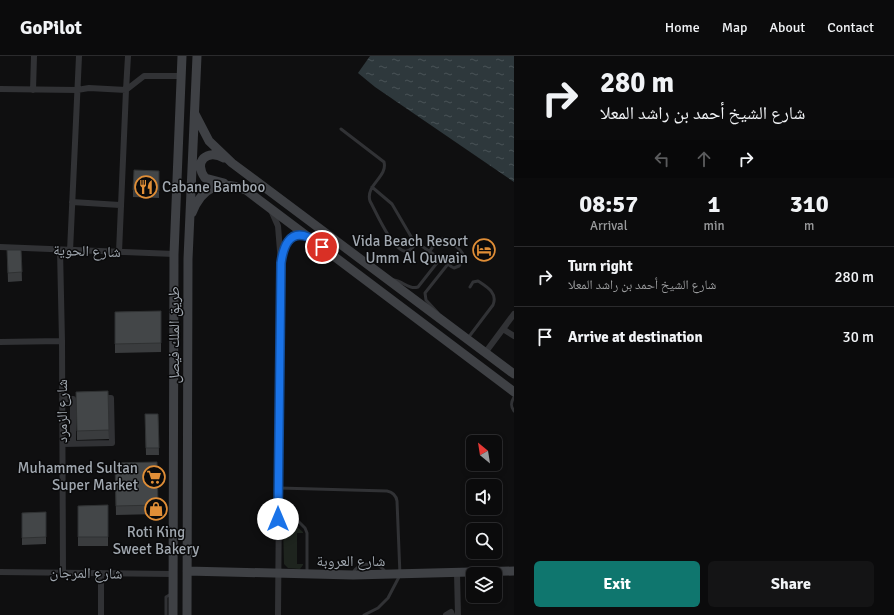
<!DOCTYPE html>
<html lang="en">
<head>
<meta charset="utf-8">
<style>
  :root { --surface:#0b0b0c; --page:#141415; --text:#f1f3f6; --muted:#9a9b9d; --line:#2b2b2d; --accent:#0f766e }
  body { margin:0; font-family:Signika,"Noto Naskh Arabic",sans-serif; background:var(--page); color:var(--text); height:100vh; display:flex; flex-direction:column; font-size:15px; white-space:nowrap }
  * { box-sizing:border-box; margin:0 }
  p { font-size:13px; color:var(--muted) }
  .icon { flex:none; width:22px; height:22px; fill:none; stroke:currentColor; stroke-width:2; stroke-linecap:round; stroke-linejoin:round }
  .map { position:relative; flex:1; overflow:hidden }
  .side { display:flex; flex-direction:column; background:var(--surface); width:380px }
  .side>* { flex:none }
  .top-card { background:#0b0b0c; color:var(--text); overflow:hidden }
  .needle { width:26px; rotate:330deg }
  .buttons { position:absolute; left:466px; top:379px; display:grid; gap:8px }
  .buttons a { display:grid; place-items:center; width:36px; height:36px; border-radius:6px; background:var(--surface); box-shadow:0 2px 6px #0003,0 0 0 1px var(--line); font-size:20px }
  .pin { position:absolute; display:grid; place-items:center; width:34px; height:34px; color:#fff; margin:-17px; border:2px solid #fff; border-radius:50%; box-shadow:0 1px 4px #0007 }
  .me { position:absolute; width:44px; margin:-22px; rotate:0deg; stroke-linejoin:round; filter:drop-shadow(0 0 3px #0008) }
  .turn { display:flex; align-items:center; gap:14px; height:84px; padding:0 20px; font-size:18px }
  .turn .icon { width:52px; height:52px; stroke-width:2.5 }
  .turn b { display:block; font-size:28px; line-height:34px }
  .lanes { display:flex; align-items:center; height:38px; padding:0 20px; background:#0003; justify-content:center; gap:20px; direction:ltr }
  .lanes .off { opacity:.35 }
  .eta { display:flex; justify-content:space-evenly; align-items:center; height:68px; text-align:center }
  .eta b { font-size:24px; font-weight:800; line-height:28px }
  .button { display:flex; gap:8px; margin-top:auto; padding:8px 20px }
  .button a { flex:1; height:46px; border-radius:6px; background:var(--accent); color:#fff; font-size:16px; font-weight:800; line-height:46px; text-align:center }
  .button a+a { background:var(--page); color:var(--text) }
  ul { padding:0; list-style:none }
  li { display:flex; align-items:center; gap:12px; height:60px; padding:0 20px; border-top:1px solid var(--line) }
  li div { flex:1 }
  li b { display:block; font-size:15px }
  li em { font-style:normal }
  header { display:flex; align-items:center; gap:24px; box-sizing:border-box; height:56px; padding:0 20px; background:var(--surface); border-bottom:1px solid var(--line) }
  header strong { font-size:19px }
  nav { display:flex; gap:22px; margin-inline-start:auto; font-size:14px }
  main { display:flex; flex:1; min-height:0 }
  .map>svg:first-child { display:block }
</style>
</head>
<body>
<header>
<strong>GoPilot</strong>
<nav><a>Home</a><a>Map</a><a>About</a><a>Contact</a></nav>
</header>
<main>
<div class="map">
<svg width="514" height="559" viewBox="0 0 514 559">
  <defs>
    <pattern id="water-ripples" width="26" height="14" patternUnits="userSpaceOnUse"><rect width="26" height="14" fill="#2e383c"/><path d="M2 4q2-2 4 0t4 0M15 11q2-2 4 0t4 0" fill="none" stroke="#495256"/></pattern>
  </defs>
  <rect width="100%" height="100%" fill="#0f0f10"/>
  <path fill="#1e241e" d="M 285,468 L 295,469 L 303,476 L 303,477 L 297,477 L 297,508 L 303,508 L 303,509 L 300,513 L 288,512 L 284,508 L 283,470 Z"/>
  <path fill="url(#water-ripples)" d="M 370,0 L 514,0 L 514,126 L 375,31 L 358,17 Z"/>
  <g fill="none" stroke-linecap="round" stroke-linejoin="round">
    <path stroke="#313235" stroke-width="3" d="M 341,73 L 384,106 C 388,121 365,129 370,145 C 376,156 394,198 407,195 C 412,194 414,190 416,186
      M 372,131 L 392,148 L 413,184 L 452,211 L 454,212 L 459,210 L 464,201 C 462,193 450,185 442,183 L 437,185 L 429,196
      M 394,224 C 403,225 409,234 418,231 L 440,203
      M 438,257 L 426,244 L 425,237 L 448,208
      M 468,282 L 493,249 C 498,237 487,231 478,225 L 473,226 L 470,231
      M 514,341 C 511,346 510,350 514,355
      M 279,432 L 387,435 C 392,436 396,439 397,445 L 400,519 L 388,542 L 378,552 L 364,559
      M 279,463 L 297,464 L 305,472 L 307,477 L 307,517
      M 353,517 C 358,505 380,505 386,517
      M 166,559 L 166,541 L 171,538"/>
    <path stroke="#313235" stroke-width="6" d="M 0,33 L 77,34 L 89,32 L 126,34 L 128,0
      M 33,34 L 34,0
      M 72,146 L 120,149
      M 271,154 L 278,170 L 281,207 L 278,559
      M 0,191 L 174,198
      M 60,194 L 62,285 L 63,517
      M 70,195 L 79,0
      M 119,196 L 126,34 L 144,20 L 181,20
      M 282,197 C 284,184 295,178 308,181
      M 503,273 L 514,280
      M 0,286 L 62,285
      M 485,297 L 514,258
      M 62,343 L 73,343 L 73,388
      M 63,388 L 112,387 L 111,342 L 100,342
      M 0,516 L 173,518
      M 457,517 L 458,559
      M 101,559 L 101,517
      M 446,559 L 451,556 L 452,559"/>
    <path stroke="#3f4145" stroke-width="9" d="M 195,58 L 209,85 L 232,107 L 514,318
      M 224,102 C 207,92 193,106 205,122 L 224,127
      M 192,157 C 202,131 220,123 246,134 L 514,336
      M 187,515 L 353,519 L 514,515
      M 173,559 L 174,198 L 182,0
      M 187,559 L 188,203 L 197,0"/>
  </g>
  <path fill="#3a3c3e" d="M 159,122 L 159,142 L 133,141 L 133,134 Z
    M 7,194 L 21,194 L 22,225 L 8,226 Z
    M 161,255 L 161,296 L 115,297 L 115,256 Z
    M 108,335 L 109,383 L 77,384 L 76,336 Z
    M 145,358 L 158,358 L 159,399 L 146,399 Z
    M 157,406 L 158,458 L 116,459 L 115,407 Z
    M 108,449 L 108,490 L 78,490 L 78,450 Z
    M 46,456 L 46,488 L 22,489 L 22,457 Z"/>
  <path fill="#434648" stroke="#2f3132" d="M 134,114 L 159,115 L 159,135 L 133,134 Z
    M 7,194 L 21,194 L 22,216 L 8,217 Z
    M 161,255 L 161,287 L 115,288 L 115,256 Z
    M 108,335 L 109,374 L 77,375 L 76,336 Z
    M 145,358 L 158,358 L 159,392 L 146,392 Z
    M 157,406 L 158,449 L 116,450 L 115,407 Z
    M 108,449 L 108,481 L 78,481 L 78,450 Z
    M 46,456 L 46,481 L 22,482 L 22,457 Z"/>
  <g fill="none" stroke-linecap="round" stroke-linejoin="round">
    <g stroke="#114b97" stroke-width="10">
      <path id="route" d="M 278,463 L 281,207 C 283,192 289,173 308,181 C 313,183 317,188 322,191"/>
    </g>
    <use href="#route" stroke="#1a73e8" stroke-width="7"/>
  </g>
  <defs>
    <g id="restaurant-ring" transform="scale(1.15)"><circle r="9.5" fill="#0a0a0b" stroke="#e08e37" stroke-width="1.5"/><path d="M-5-6h1v4h1v-4h1v4h1v-4h1v5L-1.5 .5V6h-2V.5L-5-1ZM5-6V6H3V1.5H1.5Q1.5-4 5-6Z" fill="#e08e37"/></g>
    <g id="hotel-ring" transform="scale(1.15)"><circle r="9.5" fill="#0a0a0b" stroke="#e08e37" stroke-width="1.5"/><path d="M-6-4.5h1.5V1H6V5H4.5V3h-9V5H-6ZM-4 0a1.8 1.8 0 1 1 3.6 0ZM.5 0V-2.5h3Q6-2.5 6 0Z" fill="#e08e37"/></g>
    <g id="supermarket-ring" transform="scale(1.15)"><circle r="9.5" fill="#0a0a0b" stroke="#e08e37" stroke-width="1.5"/><path d="M-6-5.5h2.5l.6 2H6L4.5 2H-2.5L-4.4-4H-6ZM-1.5 3.2a1.3 1.3 0 1 0 .1 0ZM3 3.2a1.3 1.3 0 1 0 .1 0Z" fill="#e08e37"/></g>
    <g id="shop-ring" transform="scale(1.15)"><circle r="9.5" fill="#0a0a0b" stroke="#e08e37" stroke-width="1.5"/><path d="M-5-2.5h2.3a2.7 3.5 0 0 1 5.4 0H5L5.5 6h-11ZM-1.5-2.5h3a1.5 2.3 0 0 0-3 0Z" fill="#e08e37"/></g>
  </defs>
  <g fill-rule="evenodd">
    <use href="#restaurant-ring" x="146" y="131"/>
    <use href="#hotel-ring" x="484" y="194"/>
    <use href="#supermarket-ring" x="154" y="421"/>
    <use href="#shop-ring" x="156" y="453"/>
  </g>
  <g text-anchor="middle" stroke-width="3" stroke-linejoin="round" paint-order="stroke">
    <g font-size="15" fill="#a1a8b0" stroke="#0a0a0b" text-anchor="end">
      <text x="162" y="136" text-anchor="start">Cabane Bamboo</text>
      <text x="468" y="190">Vida Beach Resort<tspan x="468" dy="17">Umm Al Quwain</tspan></text>
      <text x="138" y="417">Muhammed Sultan<tspan x="138" dy="17">Super Market</tspan></text>
      <text x="156" y="481" text-anchor="middle">Roti King<tspan x="156" dy="17">Sweet Bakery</tspan></text>
    </g>
    <g font-size="15" fill="#a1a8b0" stroke="#0a0a0b">
      <text transform="translate(87 195) rotate(2)" y="5">شارع الحوية</text>
      <text transform="translate(174 279) rotate(-90)" y="5">طريق الملك فيصل</text>
      <text transform="translate(62 355) rotate(-90)" y="5">شارع الزمرد</text>
      <text x="351" y="510">شارع العروبة</text>
      <text transform="translate(86 517) rotate(1)" y="5">شارع المرجان</text>
    </g>
  </g>
</svg>
<div class="buttons">
<a><svg class="needle" viewBox="-14 -14 28 28"><path d="M0-13l5 13h-10z" fill="#e53935"/><path d="M0 13l5-13h-10z" fill="#9a9b9d"/></svg></a>
<a><svg class="icon" aria-label="sound" viewBox="0 0 24 24"><path d="M4 9h4l5-4v14l-5-4H4zM17 9q2 3 0 6"/></svg></a>
<a><svg class="icon" aria-label="search" viewBox="0 0 24 24"><circle cx="10" cy="10" r="6"/><path d="M15 15l6 6"/></svg></a>
<a><svg class="icon" aria-label="layers" viewBox="0 0 24 24"><path d="M12 4l9 5-9 5-9-5zM3 14l9 5 9-5"/></svg></a>
</div>
<div class="pin" style="left:322px;top:191px;background:#d93025"><svg class="icon" aria-label="arrive" viewBox="0 0 24 24"><path d="M6 21V4h12l-3 4 3 4H6"/></svg></div>
<svg class="me" style="left:278px;top:463px" viewBox="-20 -20 40 40"><circle r="19" fill="#fff"/><path d="M0-13L10 11 0 6-10 11z" fill="#1a73e8"/></svg>
</div>
<section class="side">
<div class="top-card">
<div class="turn"><svg class="icon" aria-label="right" viewBox="0 0 24 24"><path d="M7 20v-9h11M14 6l5 5-5 5"/></svg><div><b>280 m</b>شارع الشيخ أحمد بن راشد المعلا</div></div>
<div class="lanes"><svg class="icon off" aria-label="left" viewBox="0 0 24 24"><path d="M17 20v-9H6M10 6l-5 5 5 5"/></svg><svg class="icon off" aria-label="ahead" viewBox="0 0 24 24"><path d="M12 20V5M6 11l6-6 6 6"/></svg><svg class="icon" aria-label="right" viewBox="0 0 24 24"><path d="M7 20v-9h11M14 6l5 5-5 5"/></svg></div>
</div>
<div class="eta">
<div><b>08:57</b><p>Arrival</p></div>
<div><b>1</b><p>min</p></div>
<div><b>310</b><p>m</p></div>
</div>
<ul>
<li><svg class="icon" aria-label="right" viewBox="0 0 24 24"><path d="M7 20v-9h11M14 6l5 5-5 5"/></svg><div><b>Turn right</b><p>شارع الشيخ أحمد بن راشد المعلا</p></div><em>280 m</em></li>
<li><svg class="icon" aria-label="arrive" viewBox="0 0 24 24"><path d="M6 21V4h12l-3 4 3 4H6"/></svg><div><b>Arrive at destination</b></div><em>30 m</em></li>
</ul>
<div class="button"><a>Exit</a><a>Share</a></div>
</section>
</main>
</body>
</html>
